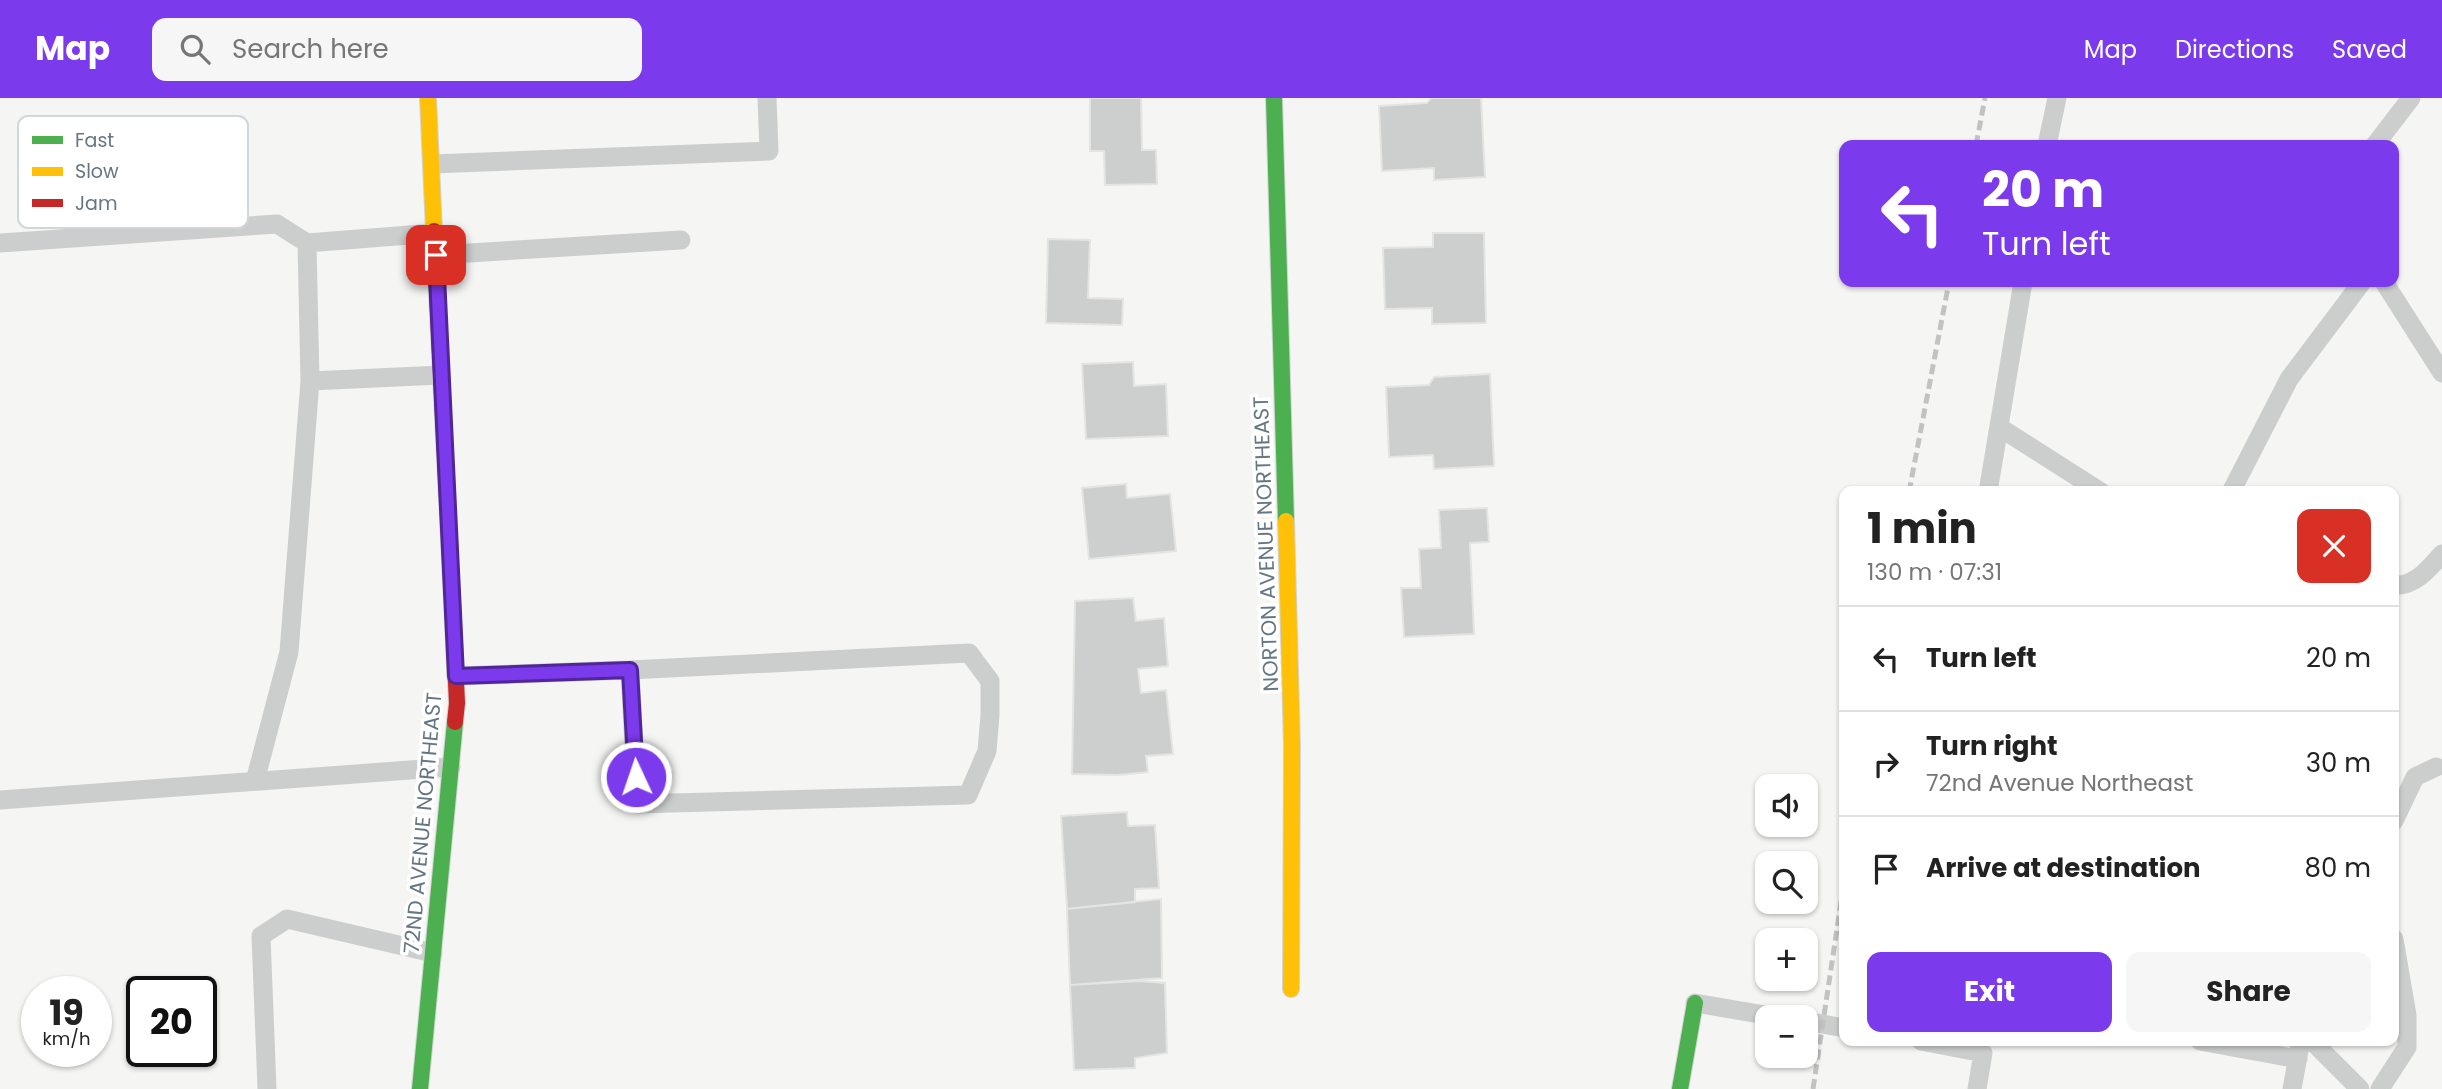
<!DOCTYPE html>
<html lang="en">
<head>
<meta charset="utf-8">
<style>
  :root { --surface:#fff; --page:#f6f6f6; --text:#222; --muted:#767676; --line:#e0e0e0; --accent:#7c3aed }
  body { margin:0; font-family:Poppins,sans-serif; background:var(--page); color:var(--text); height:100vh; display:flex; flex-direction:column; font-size:26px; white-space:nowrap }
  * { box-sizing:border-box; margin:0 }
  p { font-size:23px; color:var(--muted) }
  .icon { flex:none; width:38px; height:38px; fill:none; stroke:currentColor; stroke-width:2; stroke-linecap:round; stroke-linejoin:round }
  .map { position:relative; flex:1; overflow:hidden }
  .drawer { position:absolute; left:1839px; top:388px; width:560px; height:560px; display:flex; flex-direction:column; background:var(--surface); border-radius:14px; box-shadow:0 2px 5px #0004 }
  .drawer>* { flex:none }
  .guide { position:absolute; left:1839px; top:42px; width:560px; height:147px; border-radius:14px; box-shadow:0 2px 5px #0004; background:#7c3aed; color:#fff; overflow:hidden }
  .fabs { position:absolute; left:1755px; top:676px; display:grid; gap:14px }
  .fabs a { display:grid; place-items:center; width:63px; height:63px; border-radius:14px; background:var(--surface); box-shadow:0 2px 5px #0004; font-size:35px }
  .speed { position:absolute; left:21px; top:878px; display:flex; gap:14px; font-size:35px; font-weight:700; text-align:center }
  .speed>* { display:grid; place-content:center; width:91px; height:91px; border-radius:50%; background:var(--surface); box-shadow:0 2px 5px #0004; line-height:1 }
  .speed small { font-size:18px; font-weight:400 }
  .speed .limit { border:4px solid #111; border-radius:10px; background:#fff; color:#111 }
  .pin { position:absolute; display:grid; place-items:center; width:60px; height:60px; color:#fff; margin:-30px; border-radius:14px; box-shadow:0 4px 10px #0006 }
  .me { position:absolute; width:77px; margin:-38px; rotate:357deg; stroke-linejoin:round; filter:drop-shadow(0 0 5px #0008) }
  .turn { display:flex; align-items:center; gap:24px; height:147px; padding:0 28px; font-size:32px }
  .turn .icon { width:91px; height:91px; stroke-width:2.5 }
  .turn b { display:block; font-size:49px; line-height:60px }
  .round { display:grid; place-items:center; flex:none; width:74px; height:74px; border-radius:14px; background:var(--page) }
  .headline { display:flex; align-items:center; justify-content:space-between; height:119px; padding:0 28px }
  h1 { font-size:42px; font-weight:700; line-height:52px }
  .button { display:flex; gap:14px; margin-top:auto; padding:14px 28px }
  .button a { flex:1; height:80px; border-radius:14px; background:var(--accent); color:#fff; font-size:28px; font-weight:700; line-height:80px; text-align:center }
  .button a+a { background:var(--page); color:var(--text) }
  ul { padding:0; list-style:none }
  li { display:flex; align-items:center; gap:21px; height:105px; padding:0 28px; border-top:2px solid var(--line) }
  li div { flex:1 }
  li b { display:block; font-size:26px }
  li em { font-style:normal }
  header { display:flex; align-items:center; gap:42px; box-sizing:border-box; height:98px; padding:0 35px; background:var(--accent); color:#fff }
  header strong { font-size:33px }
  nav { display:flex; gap:38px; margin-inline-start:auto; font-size:24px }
  .search { width:490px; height:63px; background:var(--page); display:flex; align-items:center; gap:18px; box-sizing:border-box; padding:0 24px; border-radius:14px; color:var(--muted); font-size:26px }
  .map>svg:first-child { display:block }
</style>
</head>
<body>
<header>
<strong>Map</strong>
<div class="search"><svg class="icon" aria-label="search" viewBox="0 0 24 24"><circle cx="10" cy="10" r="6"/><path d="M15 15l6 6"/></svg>Search here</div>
<nav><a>Map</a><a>Directions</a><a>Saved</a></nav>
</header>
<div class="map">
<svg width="2442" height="991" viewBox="0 0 2442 991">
  <rect width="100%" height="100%" fill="#f5f5f3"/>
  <path fill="#cdcece" stroke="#e4e4e2" stroke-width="2" d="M 1090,0 L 1141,0 L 1142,52 L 1156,52 L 1157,86 L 1105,87 L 1104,53 L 1090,53 Z
    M 1431,0 L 1481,0 L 1485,79 L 1434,82 L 1434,70 L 1382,73 L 1379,8 L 1427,5 Z
    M 1433,135 L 1484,135 L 1486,225 L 1432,226 L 1432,210 L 1385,211 L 1383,150 L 1433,149 Z
    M 1048,141 L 1090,142 L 1088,200 L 1123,201 L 1122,227 L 1046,225 Z
    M 1133,264 L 1134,288 L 1166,286 L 1168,338 L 1086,341 L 1082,266 Z
    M 1490,276 L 1494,368 L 1434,371 L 1433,357 L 1389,359 L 1386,289 L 1429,287 L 1434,279 Z
    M 1126,386 L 1127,400 L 1170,396 L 1176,453 L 1089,461 L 1082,390 Z
    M 1487,410 L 1489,444 L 1470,445 L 1474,536 L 1404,539 L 1401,490 L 1421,490 L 1419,451 L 1441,450 L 1439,412 Z
    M 1133,500 L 1136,523 L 1164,520 L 1168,568 L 1138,571 L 1141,595 L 1166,592 L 1173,656 L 1146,658 L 1148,674 L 1118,677 L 1072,676 L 1075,503 Z
    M 1127,714 L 1128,728 L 1155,727 L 1159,790 L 1135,791 L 1135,804 L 1067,811 L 1061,718 Z
    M 1161,801 L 1162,880 L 1070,887 L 1067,811 Z
    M 1139,883 L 1165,885 L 1167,955 L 1135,960 L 1135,970 L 1074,972 L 1070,887 Z"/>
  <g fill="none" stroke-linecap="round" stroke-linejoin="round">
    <g stroke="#d2d3d4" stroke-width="18">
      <path id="fast" d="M 1274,0 L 1286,423
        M 420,991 L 455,624
        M 1680,991 L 1695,905"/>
    </g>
    <g stroke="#d2d3d4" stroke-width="18">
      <path id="slow" d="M 428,0 L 434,133
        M 1286,423 L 1292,649 L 1291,891"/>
    </g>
    <g stroke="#d2d3d4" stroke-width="18">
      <path id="jam" d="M 434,133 L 457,605 L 455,624"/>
    </g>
    <path stroke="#cccece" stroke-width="19" d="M 2047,47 L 2057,0
      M 2375,47 L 2411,0
      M 432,66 L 769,53 L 767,0
      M 0,145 L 277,126 L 307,145 L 310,283
      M 307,145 L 435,135
      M 436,157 L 681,142
      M 2384,184 L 2442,275
      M 1999,329 L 2101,394
      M 1988,394 L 2023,184
      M 2231,394 L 2289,281 L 2362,184
      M 2394,487 C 2414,489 2430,470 2442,456
      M 456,578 L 630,572 L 637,706 L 968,697 L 987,653 L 990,617 L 990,583 L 969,555 L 630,572
      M 255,683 L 289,554 L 310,283 L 441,277
      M 0,702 L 451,669
      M 2394,723 L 2415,679 L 2436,669
      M 1695,905 L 1777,919
      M 1806,923 L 1844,930
      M 1921,943 L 1983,955 L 1977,991
      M 2200,943 L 2298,961
      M 2312,943 L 2360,991
      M 267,991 L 261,838 L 287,821 L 433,855
      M 2292,991 L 2300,947
      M 2380,991 L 2407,949 L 2407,917 L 2394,841"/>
    <use href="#fast" stroke="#4caf50" stroke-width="16"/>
    <use href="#slow" stroke="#ffc107" stroke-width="16"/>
    <use href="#jam" stroke="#c62828" stroke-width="16"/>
    <path stroke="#c1c3c3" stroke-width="5" stroke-dasharray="10 5" stroke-linecap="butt" d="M 1976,47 L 1985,0
      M 1909,394 L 1949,184
      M 1813,991 L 1844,784"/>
  </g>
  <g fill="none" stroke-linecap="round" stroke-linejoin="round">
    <g stroke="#51269a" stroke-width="18">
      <path id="route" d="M 436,157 L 456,578 L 630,572 L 636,679"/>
    </g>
    <use href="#route" stroke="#7c3aed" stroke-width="12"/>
  </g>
  <g text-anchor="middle" stroke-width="7" stroke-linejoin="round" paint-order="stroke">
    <g font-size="21" fill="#647683" stroke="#fff">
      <text transform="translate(1266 446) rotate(-92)" y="7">NORTON AVENUE NORTHEAST</text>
      <text transform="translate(423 725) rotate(-85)" y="7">72ND AVENUE NORTHEAST</text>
    </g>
  </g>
  <rect x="18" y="18" width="230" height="112" rx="10" fill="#fff" stroke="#d0d6da" stroke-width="2"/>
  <rect x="32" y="38" width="31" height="8" fill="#4caf50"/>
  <rect x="32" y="69" width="31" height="9" fill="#ffc107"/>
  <rect x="32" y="101" width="31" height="8" fill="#c62828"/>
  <g font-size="19" fill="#647683">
    <text x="75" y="49">Fast</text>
    <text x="75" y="80">Slow</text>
    <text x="75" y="112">Jam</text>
  </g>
</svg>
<div class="fabs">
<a><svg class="icon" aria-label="sound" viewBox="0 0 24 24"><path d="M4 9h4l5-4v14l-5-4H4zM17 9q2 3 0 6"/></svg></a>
<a><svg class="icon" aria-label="search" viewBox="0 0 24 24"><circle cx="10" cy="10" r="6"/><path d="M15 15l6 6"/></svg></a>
<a>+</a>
<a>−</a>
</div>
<div class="speed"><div>19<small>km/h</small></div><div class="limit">20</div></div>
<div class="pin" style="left:436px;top:157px;background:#d93025"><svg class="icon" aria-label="arrive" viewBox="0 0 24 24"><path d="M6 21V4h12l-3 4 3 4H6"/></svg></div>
<svg class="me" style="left:636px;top:679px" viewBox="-20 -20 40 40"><circle r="17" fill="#7c3aed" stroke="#fff" stroke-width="3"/><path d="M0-11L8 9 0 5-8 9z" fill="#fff"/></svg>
<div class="guide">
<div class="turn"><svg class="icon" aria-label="left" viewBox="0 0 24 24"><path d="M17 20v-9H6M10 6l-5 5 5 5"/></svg><div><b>20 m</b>Turn left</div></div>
</div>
<section class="drawer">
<div class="headline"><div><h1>1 min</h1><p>130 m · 07:31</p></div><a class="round" style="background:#d93025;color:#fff"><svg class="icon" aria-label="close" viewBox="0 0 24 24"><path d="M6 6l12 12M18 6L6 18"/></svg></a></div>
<ul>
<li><svg class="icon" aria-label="left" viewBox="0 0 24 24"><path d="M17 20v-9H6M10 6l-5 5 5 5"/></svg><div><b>Turn left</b></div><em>20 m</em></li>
<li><svg class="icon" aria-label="right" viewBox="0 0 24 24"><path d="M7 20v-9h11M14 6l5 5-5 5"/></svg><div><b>Turn right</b><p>72nd Avenue Northeast</p></div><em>30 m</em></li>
<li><svg class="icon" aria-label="arrive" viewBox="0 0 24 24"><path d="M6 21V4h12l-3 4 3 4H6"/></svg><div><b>Arrive at destination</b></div><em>80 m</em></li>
</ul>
<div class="button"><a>Exit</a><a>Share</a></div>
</section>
</div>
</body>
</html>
